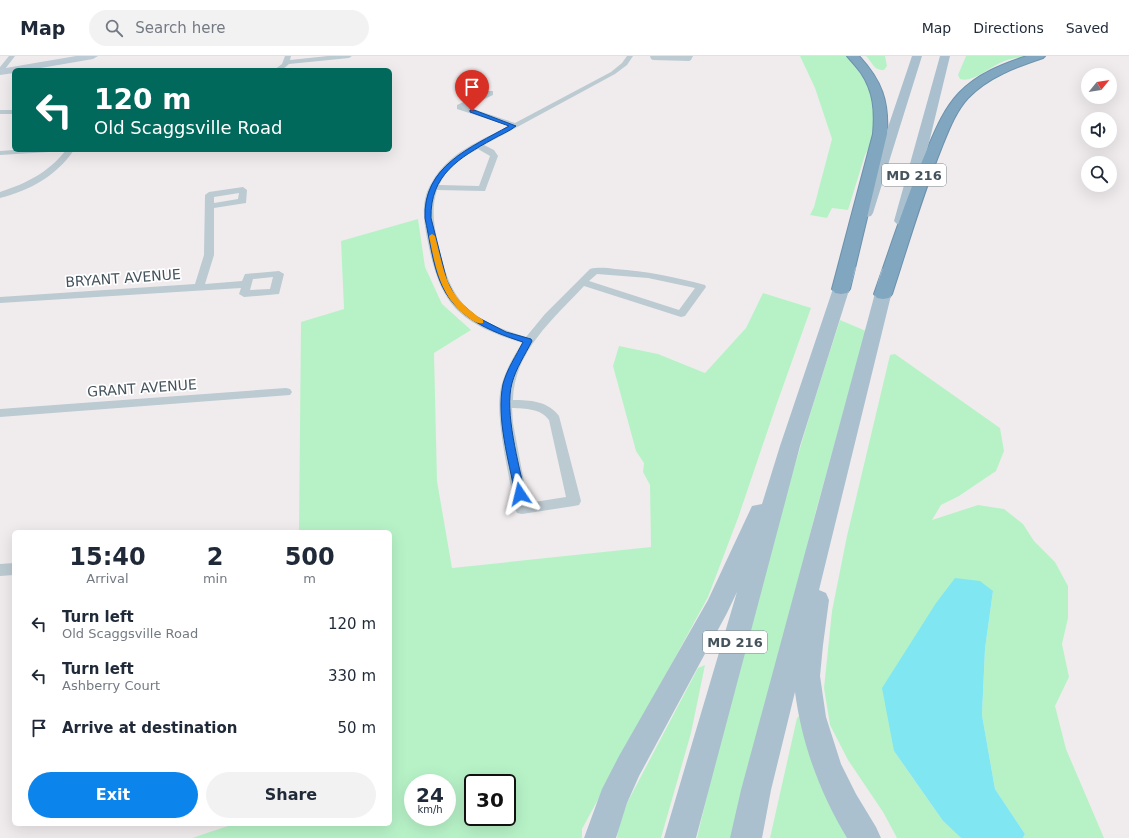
<!DOCTYPE html>
<html lang="en">
<head>
<meta charset="utf-8">
<style>
  :root { --surface:#fff; --page:#f2f2f3; --text:#1f2937; --muted:#747a83; --line:#e0e1e3; --accent:#0b85ec }
  body { margin:0; font-family:"DejaVu Sans",sans-serif; background:var(--page); color:var(--text); height:100vh; display:flex; flex-direction:column; font-size:15px; white-space:nowrap }
  * { box-sizing:border-box; margin:0 }
  p { font-size:13px; color:var(--muted) }
  .icon { flex:none; width:22px; height:22px; fill:none; stroke:currentColor; stroke-width:2; stroke-linecap:round; stroke-linejoin:round }
  .map { position:relative; flex:1; overflow:hidden }
  .sheet { position:absolute; left:12px; top:474px; width:380px; height:296px; display:flex; flex-direction:column; background:var(--surface); border-radius:6px; box-shadow:0 4px 16px #0002 }
  .sheet>* { flex:none }
  .banner { position:absolute; left:12px; top:12px; width:380px; height:84px; border-radius:6px; box-shadow:0 4px 16px #0002; background:#00695c; color:#fff; overflow:hidden }
  .needle { width:26px; rotate:60deg }
  .buttons { position:absolute; left:1081px; top:12px; display:grid; gap:8px }
  .buttons a { display:grid; place-items:center; width:36px; height:36px; border-radius:50%; background:var(--surface); box-shadow:0 4px 16px #0002; font-size:20px }
  .speed { position:absolute; left:404px; top:718px; display:flex; gap:8px; font-size:20px; font-weight:700; text-align:center }
  .speed>* { display:grid; place-content:center; width:52px; height:52px; border-radius:50%; background:var(--surface); box-shadow:0 4px 16px #0002; line-height:1 }
  .speed small { font-size:10px; font-weight:400 }
  .speed .limit { border:2px solid #111; border-radius:6px; background:#fff; color:#111 }
  .pin { position:absolute; display:grid; place-items:center; width:34px; height:34px; color:#fff; margin:-41px -17px; border-radius:50% 50% 50% 0; rotate:-45deg; box-shadow:0 0 4px #0007 }
  .pin .icon { rotate:45deg }
  .me { position:absolute; width:44px; margin:-22px; rotate:350deg; stroke-linejoin:round; filter:drop-shadow(0 0 3px #0008) }
  .turn { display:flex; align-items:center; gap:14px; height:84px; padding:0 16px; font-size:18px }
  .turn .icon { width:52px; height:52px; stroke-width:2.5 }
  .turn b { display:block; font-size:28px; line-height:34px }
  .eta { display:flex; justify-content:space-evenly; align-items:center; height:68px; text-align:center }
  .eta b { font-size:24px; font-weight:800; line-height:28px }
  .primary-button { display:flex; gap:8px; margin-top:auto; padding:8px 16px }
  .primary-button a { flex:1; height:46px; border-radius:24px; background:var(--accent); color:#fff; font-size:16px; font-weight:800; line-height:46px; text-align:center }
  .primary-button a+a { background:var(--page); color:var(--text) }
  ul { padding:0; list-style:none }
  li { display:flex; align-items:center; gap:12px; height:52px; padding:0 16px }
  li div { flex:1 }
  li b { display:block; font-size:15px }
  li em { font-style:normal }
  header { display:flex; align-items:center; gap:24px; box-sizing:border-box; height:56px; padding:0 20px; background:var(--surface); border-bottom:1px solid var(--line) }
  header strong { font-size:19px }
  nav { display:flex; gap:22px; margin-inline-start:auto; font-size:14px }
  .search { width:280px; height:36px; background:var(--page); display:flex; align-items:center; gap:10px; box-sizing:border-box; padding:0 14px; border-radius:22px; color:var(--muted); font-size:15px }
  .map>svg:first-child { display:block }
</style>
</head>
<body>
<header>
<strong>Map</strong>
<div class="search"><svg class="icon" aria-label="search" viewBox="0 0 24 24"><circle cx="10" cy="10" r="6"/><path d="M15 15l6 6"/></svg>Search here</div>
<nav><a>Map</a><a>Directions</a><a>Saved</a></nav>
</header>
<div class="map">
<svg width="1129" height="782" viewBox="0 0 1129 782">
  <rect width="100%" height="100%" fill="#f0eced"/>
  <path fill="#b7f2c7" fill-rule="evenodd" d="M 800,0 L 846,0 L 851,4 L 872,36 L 874,71 L 870,90 L 865,99 L 848,154 L 832,152 L 827,162 L 810,159 L 814,151 L 832,83 L 815,32 Z
    M 866,0 L 885,0 L 887,10 L 884,14 C 873,14 873,7 866,0 Z
    M 966,0 L 1025,0 C 1017,2 1008,3 1000,7 C 989,12 972,27 960,23 L 958,19 Z
    M 418,163 L 425,211 L 442,248 L 471,274 L 434,297 L 437,425 L 452,512 L 651,491 L 650,429 L 643,416 L 644,407 L 636,395 L 613,310 L 619,290 L 658,298 L 705,317 L 746,272 L 763,237 L 811,252 L 776,350 L 738,462 L 708,541 L 582,773 L 582,782 L 192,782 L 234,768 L 390,768 L 390,476 L 299,476 L 301,266 L 344,253 L 341,185 ZM 413,727 L 447,727 L 447,761 L 413,761 ZM 473,727 L 507,727 L 507,761 L 473,761 Z
    M 840,264 L 866,275 L 817,451 L 733,782 L 697,782 C 738,607 784,435 840,264 Z
    M 895,298 L 1000,372 L 1004,395 L 996,415 L 959,440 L 941,449 L 932,464 L 978,449 L 1004,453 L 1023,468 L 1034,485 L 1055,506 L 1068,530 L 1068,562 L 1062,588 L 1069,621 L 1055,650 L 1066,693 L 1104,782 L 1023,782 L 1025,778 L 995,733 L 982,659 L 985,593 L 993,535 L 894,695 L 943,765 L 961,782 L 897,782 L 883,756 L 848,704 L 830,669 L 824,632 L 832,555 L 847,480 L 890,299 Z
    M 705,609 L 691,677 L 661,782 L 617,782 L 618,773 L 627,747 L 698,612 Z
    M 802,657 L 853,782 L 770,782 L 797,662 Z"/>
  <path fill="#80e7f2" d="M 955,522 L 980,525 L 993,535 L 985,593 L 982,659 L 995,733 L 1025,778 L 1023,782 L 961,782 L 943,765 L 894,695 L 882,632 L 936,547 Z"/>
  <g fill="none" stroke-linecap="round" stroke-linejoin="round">
    <g stroke="#6b91ac" stroke-width="2">
      <path id="highway" d="M 847,0 L 859,0 C 882,25 889,45 887,78 L 850,233 L 847,237 L 841,238 L 835,237 L 832,233 L 873,78 C 875,56 874,36 861,17 C 857,11 852,6 847,0 Z
        M 1027,0 L 1045,0 L 1043,2 C 1016,11 988,21 968,42 C 955,56 948,76 941,93 C 922,140 908,189 892,238 L 889,242 L 883,243 L 877,242 L 874,238 C 891,190 906,142 926,96 C 935,75 943,54 959,37 C 977,18 1002,8 1027,0 Z"/>
    </g>
    <path fill="#bccad1" fill-rule="evenodd" d="M 9,0 L 15,0 L 2,17 L 0,18 L 0,11 Z
      M 285,0 L 291,0 L 290,4 L 328,0 L 352,0 L 349,2 L 289,8 L 282,14 L 274,14 L 282,8 Z
      M 627,0 L 633,0 L 627,9 L 615,18 L 484,89 L 494,94 L 498,100 L 485,135 L 437,134 C 431,153 434,169 438,188 C 451,248 469,263 526,281 L 545,258 L 590,213 C 598,211 607,212 615,213 C 646,215 675,221 705,229 L 706,231 L 685,260 L 681,261 L 584,230 C 553,263 514,296 513,344 C 530,344 548,345 559,360 L 581,445 L 579,449 L 574,450 L 522,458 L 517,457 L 515,453 C 510,421 494,362 501,331 C 505,315 513,301 522,287 C 457,266 440,249 427,182 C 423,162 421,143 432,126 C 449,96 480,85 509,70 L 457,53 L 457,49 L 487,35 L 493,35 L 493,39 L 467,51 L 515,67 L 611,16 L 622,7 ZM 478,93 L 490,100 L 479,130 L 439,129 C 447,112 462,101 478,93 ZM 597,218 L 648,222 L 695,232 L 679,254 L 589,225 ZM 512,352 C 526,353 540,352 549,364 L 566,441 L 528,447 L 513,367 Z
      M 650,0 L 693,0 L 691,4 L 689,5 L 653,4 L 651,3 Z
      M 0,54 L 14,54 L 14,58 L 0,58 Z
      M 14,94 L 53,94 L 49,96 L 0,99 L 0,95 Z
      M 66,94 L 74,94 C 56,120 31,134 0,142 L 0,136 C 27,127 48,117 66,94 Z
      M 243,131 L 247,134 L 246,147 L 214,152 L 214,199 L 205,228 L 242,225 L 245,218 L 279,215 L 284,218 L 279,238 L 244,241 L 239,238 L 241,232 L 0,247 L 0,241 L 195,228 L 204,199 L 205,139 L 209,136 ZM 239,137 L 238,143 L 214,147 L 214,141 ZM 273,221 L 270,233 L 250,234 L 253,223 Z
      M 286,332 L 290,333 L 292,336 L 290,339 L 0,361 L 0,353 Z
      M 14,507 L 14,519 L 0,520 L 0,508 Z"/>
    <path fill="#bccbd6" fill-rule="evenodd" d="M 76,0 L 98,0 L 93,3 L 29,14 L 14,14 L 14,17 L 0,19 L 0,13 Z"/>
    <path fill="#aac0cf" fill-rule="evenodd" d="M 912,0 L 922,0 L 873,157 L 871,160 L 866,161 L 861,160 L 859,157 Z
      M 940,0 L 950,0 L 910,165 L 907,168 L 902,170 L 897,168 L 894,165 Z
      M 848,207 L 854,209 L 856,212 L 800,390 L 696,782 L 664,782 L 737,536 L 727,557 L 639,720 L 627,747 L 616,782 L 584,782 L 602,733 L 619,700 L 708,544 L 752,450 L 762,448 L 780,390 L 840,212 L 842,209 Z
      M 889,210 L 895,212 L 897,215 L 819,534 L 826,537 L 829,544 L 823,589 L 820,620 L 826,661 L 841,708 L 856,738 L 876,771 L 881,782 L 847,782 C 820,737 802,689 795,636 L 771,734 L 762,782 L 730,782 L 741,734 L 881,215 L 883,212 Z"/>
    <use href="#highway" fill="#80a6c0" fill-rule="evenodd"/>
  </g>
  <path fill="#1a73e8" stroke="#114b97" d="M 470,54 L 474,54 L 516,70 C 510,75 500,79 493,83 C 459,102 430,119 431,162 L 447,225 L 457,244 L 477,261 L 506,276 L 531,283 L 532,285 C 525,299 516,312 512,327 C 504,356 519,408 525,438 L 520,442 L 515,438 C 509,405 496,362 503,328 C 507,313 516,300 523,286 C 489,275 454,261 440,225 C 433,209 429,181 425,162 C 423,110 470,92 509,70 L 470,56 Z"/>
  <path fill="#f59e0b" d="M 432,178 L 435,180 C 446,222 445,238 483,264 L 483,267 C 477,268 473,265 469,262 C 440,241 436,213 429,180 Z"/>
  <g text-anchor="middle" stroke-width="3.5" stroke-linejoin="round" paint-order="stroke">
    <g fill="#fff" stroke="#7c878d" stroke-width="1">
      <rect x="882" y="108" width="64" height="22" rx="3"/>
      <rect x="703" y="575" width="64" height="22" rx="3"/>
    </g>
    <g font-size="13" font-weight="bold" fill="#44535c">
      <text x="914" y="124">MD 216</text>
      <text x="735" y="591">MD 216</text>
    </g>
    <g font-size="14" fill="#44535c" stroke="#fff">
      <text transform="translate(123 222) rotate(-4)" y="5">BRYANT AVENUE</text>
      <text transform="translate(142 332) rotate(-4)" y="5">GRANT AVENUE</text>
    </g>
  </g>
</svg>
<div class="buttons">
<a><svg class="needle" viewBox="-14 -14 28 28"><path d="M0-13l5 13h-10z" fill="#e53935"/><path d="M0 13l5-13h-10z" fill="#747a83"/></svg></a>
<a><svg class="icon" aria-label="sound" viewBox="0 0 24 24"><path d="M4 9h4l5-4v14l-5-4H4zM17 9q2 3 0 6"/></svg></a>
<a><svg class="icon" aria-label="search" viewBox="0 0 24 24"><circle cx="10" cy="10" r="6"/><path d="M15 15l6 6"/></svg></a>
</div>
<div class="speed"><div>24<small>km/h</small></div><div class="limit">30</div></div>
<div class="pin" style="left:472px;top:55px;background:#d93025"><svg class="icon" aria-label="arrive" viewBox="0 0 24 24"><path d="M6 21V4h12l-3 4 3 4H6"/></svg></div>
<svg class="me" style="left:520px;top:438px" viewBox="-20 -20 40 40"><path d="M0-17L14 15 0 8-14 15z" fill="#1a73e8" stroke="#fff" stroke-width="4"/></svg>
<div class="banner">
<div class="turn"><svg class="icon" aria-label="left" viewBox="0 0 24 24"><path d="M17 20v-9H6M10 6l-5 5 5 5"/></svg><div><b>120 m</b>Old Scaggsville Road</div></div>
</div>
<section class="sheet">
<div class="eta">
<div><b>15:40</b><p>Arrival</p></div>
<div><b>2</b><p>min</p></div>
<div><b>500</b><p>m</p></div>
</div>
<ul>
<li><svg class="icon" aria-label="left" viewBox="0 0 24 24"><path d="M17 20v-9H6M10 6l-5 5 5 5"/></svg><div><b>Turn left</b><p>Old Scaggsville Road</p></div><em>120 m</em></li>
<li><svg class="icon" aria-label="left" viewBox="0 0 24 24"><path d="M17 20v-9H6M10 6l-5 5 5 5"/></svg><div><b>Turn left</b><p>Ashberry Court</p></div><em>330 m</em></li>
<li><svg class="icon" aria-label="arrive" viewBox="0 0 24 24"><path d="M6 21V4h12l-3 4 3 4H6"/></svg><div><b>Arrive at destination</b></div><em>50 m</em></li>
</ul>
<div class="primary-button"><a>Exit</a><a>Share</a></div>
</section>
</div>
</body>
</html>
